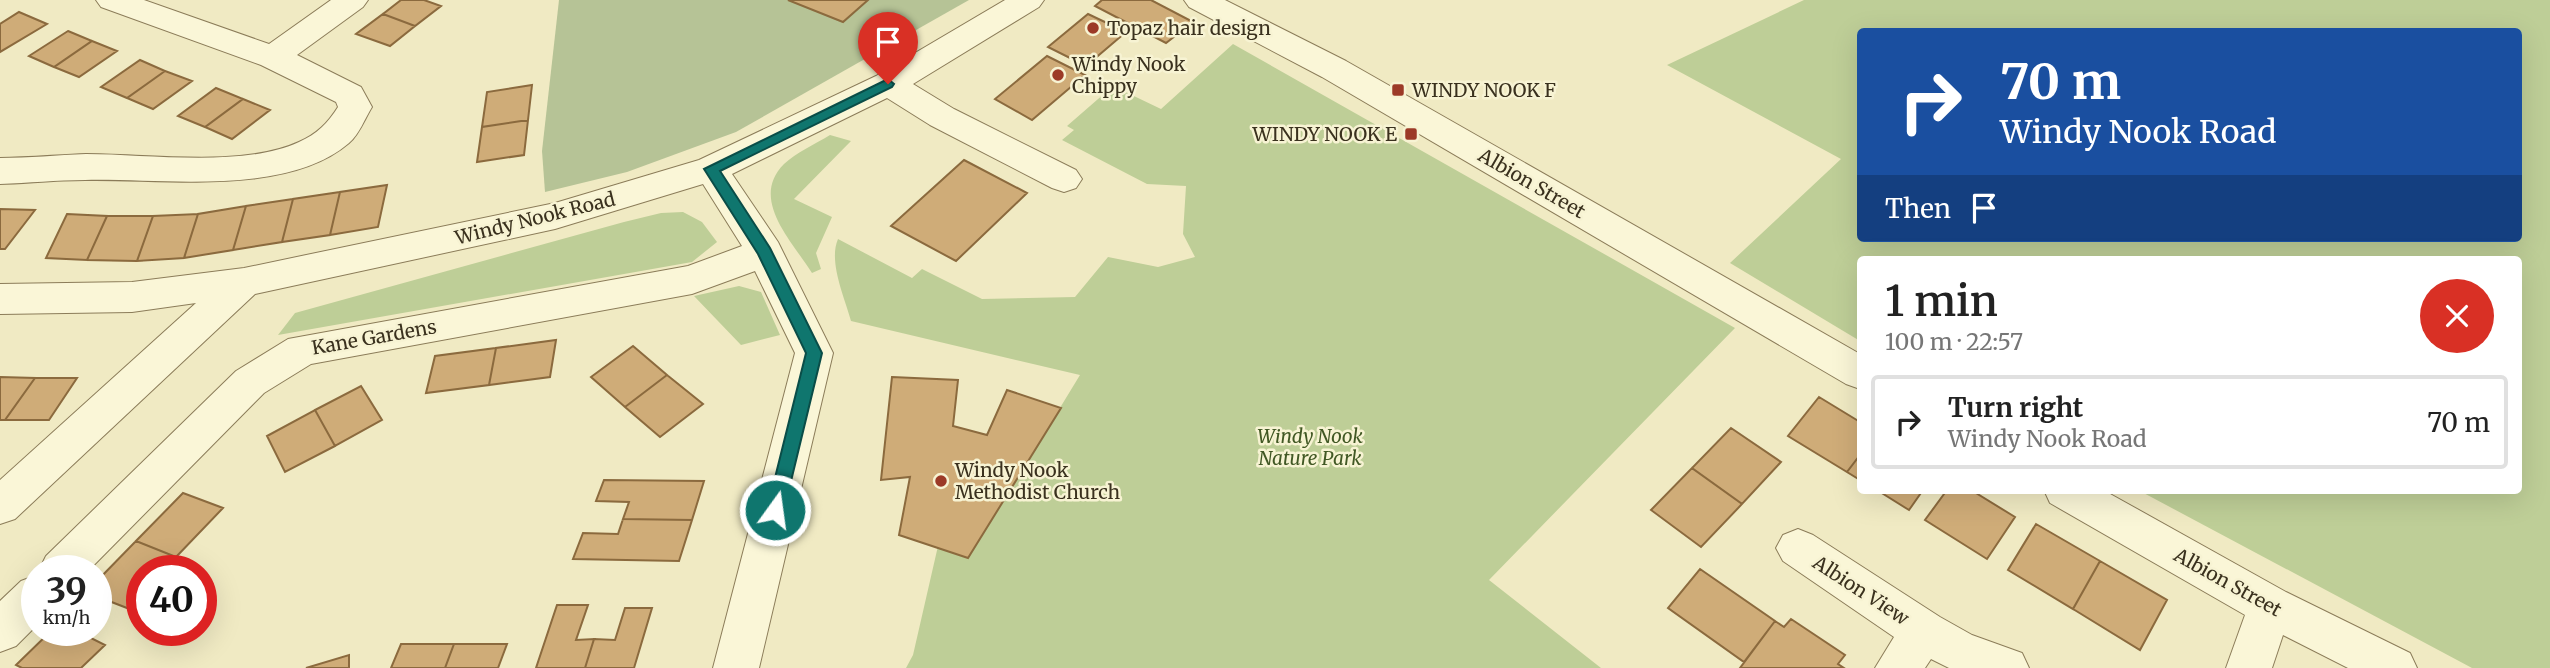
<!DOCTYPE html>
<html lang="en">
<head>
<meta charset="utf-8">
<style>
  :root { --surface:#fff; --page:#f6f6f6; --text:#222; --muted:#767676; --line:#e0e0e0 }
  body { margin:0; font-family:Merriweather,serif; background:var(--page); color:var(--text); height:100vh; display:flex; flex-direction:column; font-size:26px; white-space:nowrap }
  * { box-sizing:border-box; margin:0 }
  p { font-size:23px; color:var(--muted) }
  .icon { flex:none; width:38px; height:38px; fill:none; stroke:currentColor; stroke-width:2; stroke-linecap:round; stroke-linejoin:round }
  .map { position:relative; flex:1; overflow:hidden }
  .panel { position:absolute; left:1857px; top:256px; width:665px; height:238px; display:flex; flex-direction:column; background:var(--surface); border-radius:7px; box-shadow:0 7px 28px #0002 }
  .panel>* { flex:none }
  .banner { position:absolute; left:1857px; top:28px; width:665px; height:214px; border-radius:7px; box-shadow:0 7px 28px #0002; background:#1a4fa0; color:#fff; overflow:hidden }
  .speed { position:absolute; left:21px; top:555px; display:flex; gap:14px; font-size:35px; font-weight:700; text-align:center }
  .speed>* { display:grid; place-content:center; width:91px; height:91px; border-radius:50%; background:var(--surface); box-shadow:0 7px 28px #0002; line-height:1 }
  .speed small { font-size:18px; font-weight:400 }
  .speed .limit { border:10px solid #d22; background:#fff; color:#111 }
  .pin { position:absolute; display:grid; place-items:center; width:60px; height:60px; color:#fff; margin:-72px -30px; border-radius:50% 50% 50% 0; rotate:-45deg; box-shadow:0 0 7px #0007 }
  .pin .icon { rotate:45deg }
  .me { position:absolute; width:77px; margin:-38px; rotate:14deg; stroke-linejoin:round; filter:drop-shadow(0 0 5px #0008) }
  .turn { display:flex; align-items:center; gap:24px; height:147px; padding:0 28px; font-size:32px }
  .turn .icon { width:91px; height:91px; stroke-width:2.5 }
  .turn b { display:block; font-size:49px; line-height:60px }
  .then { display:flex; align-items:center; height:66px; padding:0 28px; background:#0003; gap:14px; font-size:26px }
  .round { display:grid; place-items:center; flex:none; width:74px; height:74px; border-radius:37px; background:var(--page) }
  .headline { display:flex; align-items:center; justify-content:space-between; height:119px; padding:0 28px }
  h1 { font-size:42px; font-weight:600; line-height:52px }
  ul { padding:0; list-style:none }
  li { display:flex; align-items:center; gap:21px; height:94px; margin:0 14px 10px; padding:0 14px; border:4px solid var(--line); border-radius:7px }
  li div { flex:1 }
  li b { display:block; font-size:26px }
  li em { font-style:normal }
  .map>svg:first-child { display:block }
</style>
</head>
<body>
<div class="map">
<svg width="2550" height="668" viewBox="0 0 2550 668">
  <rect width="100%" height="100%" fill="#f0eac3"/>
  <path fill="#bece97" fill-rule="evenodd" d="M 1804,0 L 2550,0 L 2550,668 L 2472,668 L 2138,490 L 2518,490 L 2518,259 L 1860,259 L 1860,341 L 1730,263 L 1841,159 L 1667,65 ZM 1860,32 L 2518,32 L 2518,238 L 1860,238 Z
    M 1233,44 L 1735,328 L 1489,580 L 1601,668 L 906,668 L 913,655 L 938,546 L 969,557 L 1080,375 L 851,321 C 845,298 828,262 838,239 L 912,278 L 922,269 L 982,299 L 1075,297 L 1108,257 L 1158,267 L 1195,257 L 1183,234 L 1186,186 L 1147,184 L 1062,140 L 1074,130 L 1067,126 L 1113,86 L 1161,109 Z
    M 830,135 L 851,141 L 794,199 L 832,217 L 816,253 L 821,269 L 812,273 C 792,241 749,199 784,164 C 796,153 815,144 830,135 Z
    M 683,212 L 702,222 L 717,242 L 692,262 L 278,335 L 295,313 L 624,222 L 661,213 Z
    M 739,286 L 761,292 L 780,335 L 741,345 L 694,296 Z"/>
  <path fill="#b6c396" d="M 559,0 L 969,0 L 736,132 L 627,172 L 545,192 L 542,151 Z"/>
  <path fill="#cfac78" stroke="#8b6a3e" stroke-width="2" d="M 401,0 L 424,0 L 441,6 L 415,26 L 383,14 Z
    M 788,0 L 868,0 L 843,22 Z
    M 1102,0 L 1151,0 L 1193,22 L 1166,43 L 1095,6 Z
    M 19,12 L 47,24 L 0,52 L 0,24 Z
    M 383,14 L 415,26 L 390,46 L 356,34 Z
    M 1088,14 L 1126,32 L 1086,66 L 1048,47 Z
    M 68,31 L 92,41 L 54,67 L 29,56 Z
    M 92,41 L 117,51 L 79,77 L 54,67 Z
    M 1047,56 L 1085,75 L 1032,120 L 995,99 Z
    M 140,60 L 165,71 L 127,98 L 101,87 Z
    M 165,71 L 192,81 L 153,109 L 127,98 Z
    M 532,85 L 528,120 L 482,127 L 487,92 Z
    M 216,88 L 243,99 L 205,127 L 178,116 Z
    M 243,99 L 270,110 L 232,139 L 205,127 Z
    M 528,120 L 524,155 L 477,162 L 482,127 Z
    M 964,160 L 1027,193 L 956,261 L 891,226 Z
    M 387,185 L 378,227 L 330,235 L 340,192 Z
    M 340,192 L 330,235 L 282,242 L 293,199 Z
    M 293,199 L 282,242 L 233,250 L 246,206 Z
    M 246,206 L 233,250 L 184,258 L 198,214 Z
    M 0,209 L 35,210 L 5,249 L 0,249 Z
    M 67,214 L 107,216 L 87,260 L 46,258 Z
    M 198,214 L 184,258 L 137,261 L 153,216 Z
    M 107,216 L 153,216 L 137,261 L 87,260 Z
    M 556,340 L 550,377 L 489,385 L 496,348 Z
    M 633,346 L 667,375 L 625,407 L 591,377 Z
    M 496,348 L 489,385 L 426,393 L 435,356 Z
    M 667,375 L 703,404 L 660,437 L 625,407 Z
    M 0,377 L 35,378 L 5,420 L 0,420 Z
    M 892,377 L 958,380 L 953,426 L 987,435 L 1007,390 L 1061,408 L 968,558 L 899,535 L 910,477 L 881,480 Z
    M 35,378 L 77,378 L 49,420 L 5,420 Z
    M 361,386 L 382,420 L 335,446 L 315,410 Z
    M 1819,397 L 1860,422 L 1860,455 L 1847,472 L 1788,436 Z
    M 315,410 L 335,446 L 285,472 L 267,436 Z
    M 1731,428 L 1781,462 L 1742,504 L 1692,468 Z
    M 1860,455 L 1860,480 L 1847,472 Z
    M 1692,468 L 1742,504 L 1701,547 L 1651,510 Z
    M 604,480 L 704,481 L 692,520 L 623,519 L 629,502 L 596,501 Z
    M 1877,490 L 1923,490 L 1909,510 Z
    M 1947,490 L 1971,490 L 2015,517 L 1987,559 L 1925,520 Z
    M 183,493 L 223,508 L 176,557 L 136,541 Z
    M 623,519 L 692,520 L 679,561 L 573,559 L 583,533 L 618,534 Z
    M 2036,524 L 2100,561 L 2073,609 L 2008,570 Z
    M 136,541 L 176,557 L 163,570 L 142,570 L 142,593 L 127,608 L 96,596 L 96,582 Z
    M 2100,561 L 2167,600 L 2140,650 L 2073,609 Z
    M 1700,569 L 1775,621 L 1744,662 L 1668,608 Z
    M 557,605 L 588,605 L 576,640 L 594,639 L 585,668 L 536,668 Z
    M 625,608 L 652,608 L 634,668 L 585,668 L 594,639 L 615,640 Z
    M 1791,619 L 1845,655 L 1838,664 L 1844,668 L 1740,668 L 1775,621 L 1784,627 Z
    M 52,630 L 75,630 L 105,645 L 81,668 L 22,668 L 16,665 Z
    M 401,644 L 454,644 L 445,668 L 391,668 Z
    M 454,644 L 507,644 L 498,668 L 445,668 Z
    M 349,655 L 349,668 L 306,668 Z"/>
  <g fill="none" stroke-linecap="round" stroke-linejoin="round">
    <g stroke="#8b7c59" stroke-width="2">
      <path id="minor" d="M 96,0 L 144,0 L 269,44 L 331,0 L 368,0 L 363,7 L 297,55 L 361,87 L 372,107 C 365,118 359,135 349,143 C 286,197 162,178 85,180 C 57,180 28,183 0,184 L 0,158 C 29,158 57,155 86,154 C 147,154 243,168 299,142 C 317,134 328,123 338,107 L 336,102 L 261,65 L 101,7 Z
        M 1005,0 L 1044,0 L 1039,7 L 913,84 L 954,109 L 1076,170 L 1082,179 L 1076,188 L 1064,192 L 1052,188 L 930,125 L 887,98 L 732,174 L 778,242 L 833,353 L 759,668 L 713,668 L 795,353 L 755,271 L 692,294 L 311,364 L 264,393 L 89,570 L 39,570 L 46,556 L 236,371 L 288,339 L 688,266 L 742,246 L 703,184 L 555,229 L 255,294 L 15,519 L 0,524 L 0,480 L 196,303 L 132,312 L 0,314 L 0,284 L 132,282 L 244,268 L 555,203 L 699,160 L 876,76 Z
        M 1184,0 L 1225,0 L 1346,61 L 1860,354 L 1860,389 L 1846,384 L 1322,77 L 1189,7 Z
        M 2044,490 L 2103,490 L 2286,592 L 2410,653 L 2417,668 L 2348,668 L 2283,635 L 2272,668 L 2226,668 L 2245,615 L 2050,503 Z
        M 1798,529 L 1813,535 L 1940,617 L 1972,635 L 2022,653 L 2029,668 L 1949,668 L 1931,659 L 1925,668 L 1875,668 L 1894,637 L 1783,561 L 1776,548 L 1783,535 Z
        M 37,575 L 37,625 L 16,646 L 0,652 L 0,601 L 21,581 Z"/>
    </g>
    <use href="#minor" fill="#faf6d7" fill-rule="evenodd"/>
  </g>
  <path fill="#0f766e" stroke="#0a4d48" stroke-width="2" d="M 888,79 L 894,84 L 892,87 L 720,171 L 770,248 L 822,353 L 784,510 L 775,518 L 767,510 L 806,353 L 758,254 L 704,169 Z"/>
  <g fill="#9c3a27" stroke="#f7f3d3" stroke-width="2.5">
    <circle cx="1093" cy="28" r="7"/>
    <circle cx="1058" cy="75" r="7"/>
    <rect x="1391" y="83" width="14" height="14" rx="3.5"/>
    <rect x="1404" y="127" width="14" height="14" rx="3.5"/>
    <circle cx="941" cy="481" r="7"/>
  </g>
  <g text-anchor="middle" stroke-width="5" stroke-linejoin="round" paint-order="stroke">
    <g font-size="19" fill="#3a311e" stroke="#f7f3d3" text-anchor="start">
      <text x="1107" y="35">Topaz hair design</text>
      <text x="1072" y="71">Windy Nook<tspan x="1072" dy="22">Chippy</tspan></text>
      <text x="1412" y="97">WINDY NOOK F</text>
      <text x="1397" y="141" text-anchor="end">WINDY NOOK E</text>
      <text x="955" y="477">Windy Nook<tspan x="955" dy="22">Methodist Church</tspan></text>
    </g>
    <g font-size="19" fill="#3a311e" stroke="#f7f3d3">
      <text transform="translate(1532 183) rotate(30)" y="7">Albion Street</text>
      <text transform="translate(535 218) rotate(-14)" y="7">Windy Nook Road</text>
      <text transform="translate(374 337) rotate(-10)" y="7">Kane Gardens</text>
      <text transform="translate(2228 582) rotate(29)" y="7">Albion Street</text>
      <text transform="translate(1861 590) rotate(33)" y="7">Albion View</text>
    </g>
    <g font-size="19" font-style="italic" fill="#415824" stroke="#f7f3d3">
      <text x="1310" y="443">Windy Nook<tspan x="1310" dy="22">Nature Park</tspan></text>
    </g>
  </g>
</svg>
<div class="speed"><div>39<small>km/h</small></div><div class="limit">40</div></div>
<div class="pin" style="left:888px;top:84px;background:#d93025"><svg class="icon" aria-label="arrive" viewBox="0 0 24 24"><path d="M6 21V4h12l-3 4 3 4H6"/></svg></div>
<svg class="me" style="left:775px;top:510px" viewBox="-20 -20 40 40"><circle r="17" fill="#0f766e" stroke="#fff" stroke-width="3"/><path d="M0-11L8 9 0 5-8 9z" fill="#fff"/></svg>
<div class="banner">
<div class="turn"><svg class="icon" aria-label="right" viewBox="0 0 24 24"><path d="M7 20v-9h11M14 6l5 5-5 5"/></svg><div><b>70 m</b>Windy Nook Road</div></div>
<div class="then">Then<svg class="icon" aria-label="arrive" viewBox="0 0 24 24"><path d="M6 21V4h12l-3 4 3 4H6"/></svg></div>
</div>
<section class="panel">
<div class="headline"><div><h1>1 min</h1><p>100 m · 22:57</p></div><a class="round" style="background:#d93025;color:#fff"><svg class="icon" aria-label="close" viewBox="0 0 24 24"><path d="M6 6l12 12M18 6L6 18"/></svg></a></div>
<ul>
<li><svg class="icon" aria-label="right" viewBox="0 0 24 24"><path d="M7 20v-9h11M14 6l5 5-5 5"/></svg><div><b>Turn right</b><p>Windy Nook Road</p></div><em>70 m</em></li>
</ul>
</section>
</div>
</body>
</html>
